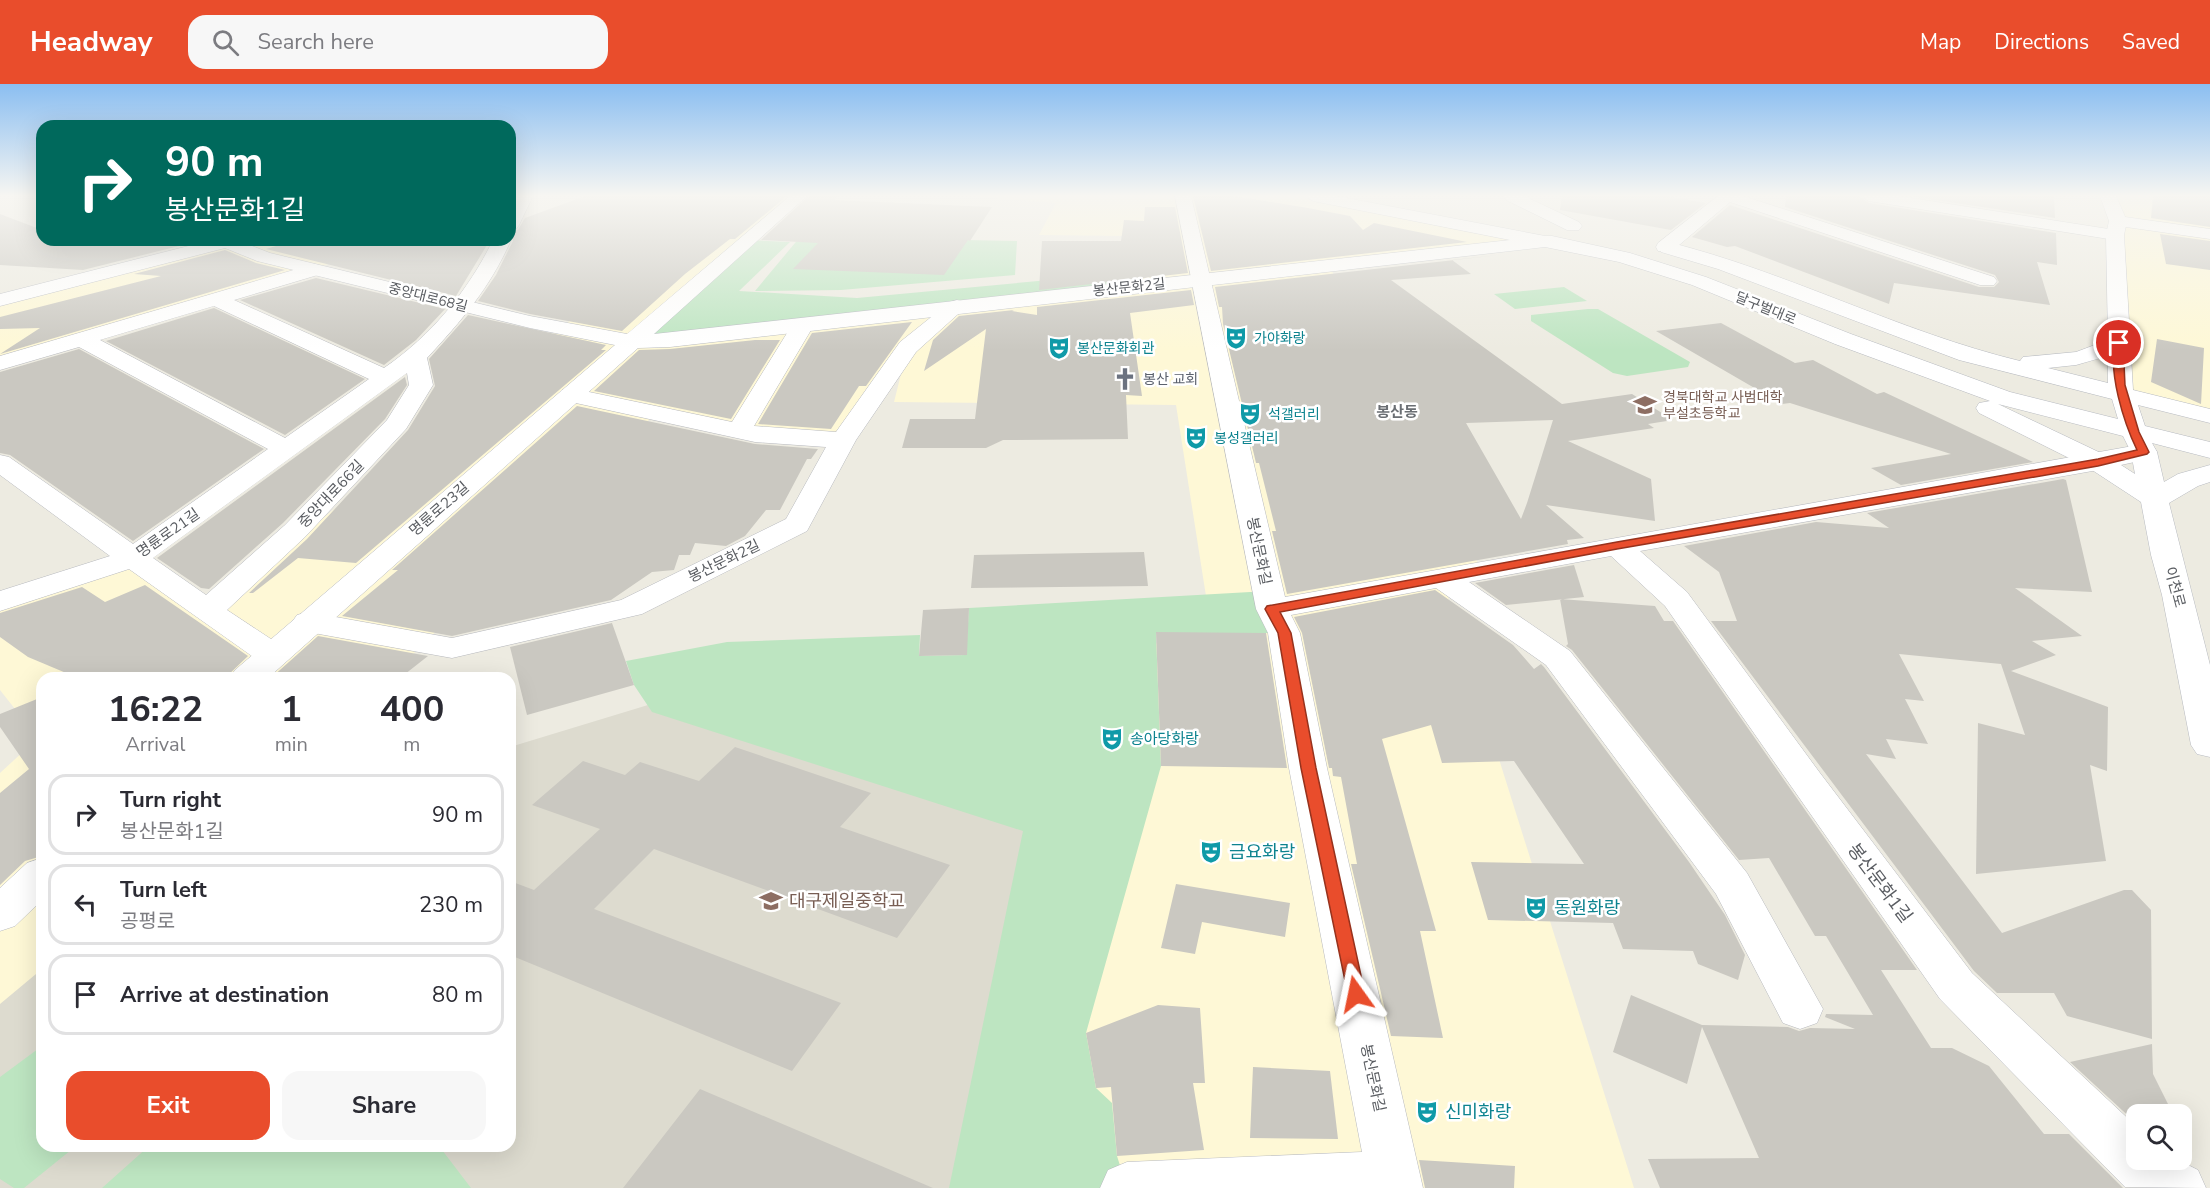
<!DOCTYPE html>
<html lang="en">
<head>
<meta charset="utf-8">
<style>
  :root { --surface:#fff; --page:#f7f7f7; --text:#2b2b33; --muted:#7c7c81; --line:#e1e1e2; --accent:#e94d2c }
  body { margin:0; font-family:"Nunito Sans","Noto Sans KR",sans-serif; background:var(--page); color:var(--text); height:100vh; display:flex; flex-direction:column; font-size:22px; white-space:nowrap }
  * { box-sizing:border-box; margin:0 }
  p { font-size:20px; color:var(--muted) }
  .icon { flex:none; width:33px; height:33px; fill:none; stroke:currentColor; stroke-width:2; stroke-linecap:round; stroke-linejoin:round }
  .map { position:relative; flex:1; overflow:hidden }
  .details { position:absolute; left:36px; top:588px; width:480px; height:480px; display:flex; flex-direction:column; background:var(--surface); border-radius:18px; box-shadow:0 6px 24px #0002 }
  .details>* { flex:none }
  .guide { position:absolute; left:36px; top:36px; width:480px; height:126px; border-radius:18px; box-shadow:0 6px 24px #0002; background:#00695c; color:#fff; overflow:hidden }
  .fabs { position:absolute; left:2126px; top:1020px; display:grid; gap:12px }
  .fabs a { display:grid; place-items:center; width:66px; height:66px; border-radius:12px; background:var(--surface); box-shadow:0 6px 24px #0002; font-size:30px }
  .pin { position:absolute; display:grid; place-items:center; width:51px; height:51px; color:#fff; margin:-26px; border:3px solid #fff; border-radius:50%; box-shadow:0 2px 6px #0007 }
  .me { position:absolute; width:66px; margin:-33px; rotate:348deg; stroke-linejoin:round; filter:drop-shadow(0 0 4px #0008) }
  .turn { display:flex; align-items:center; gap:21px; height:126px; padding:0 30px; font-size:27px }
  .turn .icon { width:78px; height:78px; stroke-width:2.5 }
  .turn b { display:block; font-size:42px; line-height:51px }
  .eta { display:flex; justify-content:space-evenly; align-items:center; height:102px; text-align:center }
  .eta b { font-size:36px; font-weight:700; line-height:42px }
  .action { display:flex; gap:12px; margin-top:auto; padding:12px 30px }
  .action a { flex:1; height:69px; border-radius:18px; background:var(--accent); color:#fff; font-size:24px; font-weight:700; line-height:69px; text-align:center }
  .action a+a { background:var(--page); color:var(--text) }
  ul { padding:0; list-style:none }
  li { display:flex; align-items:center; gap:18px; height:81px; margin:0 12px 9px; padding:0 18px; border:3px solid var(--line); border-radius:18px }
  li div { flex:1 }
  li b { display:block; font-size:22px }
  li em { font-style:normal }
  header { display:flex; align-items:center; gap:36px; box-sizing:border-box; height:84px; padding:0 30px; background:var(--accent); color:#fff }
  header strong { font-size:28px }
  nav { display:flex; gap:33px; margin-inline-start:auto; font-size:21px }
  .search { width:420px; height:54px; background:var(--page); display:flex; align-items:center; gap:15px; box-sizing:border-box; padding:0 21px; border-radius:18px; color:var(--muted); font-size:22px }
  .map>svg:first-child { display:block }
</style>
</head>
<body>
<header>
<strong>Headway</strong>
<div class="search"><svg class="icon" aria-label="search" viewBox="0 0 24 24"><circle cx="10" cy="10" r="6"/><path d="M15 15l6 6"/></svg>Search here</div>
<nav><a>Map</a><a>Directions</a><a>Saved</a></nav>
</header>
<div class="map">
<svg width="2210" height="1104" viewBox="0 0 2210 1104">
  <rect width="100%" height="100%" fill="#edebe1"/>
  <path fill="#fef8d6" d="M 726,112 L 799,112 L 633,257 L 1139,202 L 1130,152 L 1039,151 L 1056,119 L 970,112 L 1316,112 L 1552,157 L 1329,181 L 1482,487 L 1442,494 L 1634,1104 L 1127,1104 L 914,627 L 1211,544 L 1176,321 L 894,318 L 907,266 L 843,356 L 655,330 L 389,594 L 42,594 L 42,894 L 0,925 L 0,689 L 38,654 L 0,606 L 0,520 L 133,474 L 212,523 Z
    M 2108,112 L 2210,112 L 2210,332 L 2123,311 L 2118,137 Z
    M 233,156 L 398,156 L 314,185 L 0,279 L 0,216 Z"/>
  <path fill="#dddbcf" d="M 694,607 L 1048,749 L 966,1104 L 0,1104 L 0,920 L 42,885 L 42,1062 L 510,1062 L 510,663 Z"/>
  <path fill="#bde5c1" d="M 800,153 L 1017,157 L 1015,191 L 841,206 L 755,207 Z
    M 749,156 L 790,158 L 739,207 L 857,214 L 1049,196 L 1133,195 L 1135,201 L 632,258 Z
    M 1564,203 L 1587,217 L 1515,225 L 1494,210 Z
    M 1588,225 L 1598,225 L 1690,278 L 1688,283 L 1627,292 L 1613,289 L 1531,237 L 1531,231 Z
    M 1268,507 L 1284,549 L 1156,549 L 1161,682 L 1086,949 L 1096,1004 L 1112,1019 L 1117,1072 L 1127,1104 L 949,1104 L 1023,747 L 652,628 L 634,601 L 626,577 L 727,558 L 920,551 L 919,572 L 966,571 L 969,524 Z
    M 42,962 L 42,1062 L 76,1062 L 24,1104 L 14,1104 L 0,1095 L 0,993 Z
    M 149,1062 L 439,1062 L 471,1104 L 102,1104 Z"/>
  <path fill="#cac8c1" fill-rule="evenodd" d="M 585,112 L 787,112 L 735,155 L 730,155 L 685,190 L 622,247 L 530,230 L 478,217 L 496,191 L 513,157 L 510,148 L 518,146 L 525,134 Z
    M 809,112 L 839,112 L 834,116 L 992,123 L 970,157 L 968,156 L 944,191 L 793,185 L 818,159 L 761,156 Z
    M 1193,112 L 1234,112 L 1308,124 L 1350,132 L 1363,146 L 1374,139 L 1467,158 L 1211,187 Z
    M 1562,112 L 1666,112 L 1706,119 L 1671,146 L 1560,126 Z
    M 1786,112 L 1859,112 L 1869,119 L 2056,149 L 2057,181 L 2037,178 L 2050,221 L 1894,199 L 1889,220 L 1735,162 L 1727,163 L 1692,153 L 1730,121 L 1979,203 L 1994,203 L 1999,198 L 1995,191 L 1785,123 Z
    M 1909,112 L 2054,112 L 2055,134 Z
    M 2153,112 L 2210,112 L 2210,143 L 2151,134 Z
    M 1145,123 L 1175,123 L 1188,189 L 1039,206 L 1042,157 L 1121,157 L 1124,136 L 1144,137 Z
    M 0,130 L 42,146 L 42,156 L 68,156 L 82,161 L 90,158 L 125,156 L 203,156 L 83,186 L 0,181 Z
    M 2160,150 L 2210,157 L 2210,186 L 2166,180 Z
    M 296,156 L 490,156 L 456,212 L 266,165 Z
    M 225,166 L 256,179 L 285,186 L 0,270 L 40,244 L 0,245 L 0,233 L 161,192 L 134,190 Z
    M 1499,171 L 1452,176 L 1471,190 L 1391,196 L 1562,320 L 1632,310 L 1673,336 L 1648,340 L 1654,344 L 1568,357 L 1651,395 L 1655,437 L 1546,421 L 1584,454 L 1567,456 L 1568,460 L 1287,510 L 1272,447 L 1276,447 L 1259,379 L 1256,379 L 1223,240 L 1222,223 L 1219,223 L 1215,203 ZM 1553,336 L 1527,419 L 1521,435 L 1466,339 Z
    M 316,194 L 445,225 L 416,256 L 384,281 L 240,216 Z
    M 1191,206 L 1194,221 L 1130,229 L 1142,312 L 1126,311 L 1128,355 L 1003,356 L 986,364 L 902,364 L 910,335 L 975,335 L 986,245 L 924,287 L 933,256 L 959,232 L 1014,226 L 1012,227 L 1037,231 L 1037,223 Z
    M 214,224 L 365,295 L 285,351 L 106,257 Z
    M 468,231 L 606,261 L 601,266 L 606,266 L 356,479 L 298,474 L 253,509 L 249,509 L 307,455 L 408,346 L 435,302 L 429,275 Z
    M 912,238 L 866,302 L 859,302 L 831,345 L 758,340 L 812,249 Z
    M 1721,239 L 1795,279 L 1813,276 L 1877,310 L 1884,308 L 2033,378 L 1901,401 L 1871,384 L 1951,370 L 1790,319 L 1782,320 L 1656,247 Z
    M 2157,255 L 2204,264 L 2201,320 L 2151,298 Z
    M 755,256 L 780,256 L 731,335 L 594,307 L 639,266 L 670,265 Z
    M 79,265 L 264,365 L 133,457 L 10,371 L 0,369 L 0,288 Z
    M 405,293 L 407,301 L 385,335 L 283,439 L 209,505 L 201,504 L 157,474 Z
    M 577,322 L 755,360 L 818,365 L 811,375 L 807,375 L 780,426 L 766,426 L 745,452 L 726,462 L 695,459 L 690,471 L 679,471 L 674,486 L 652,488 L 611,516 L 452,552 L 342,532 L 398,486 L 392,486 Z
    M 2063,395 L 2066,396 L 2092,508 L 2015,504 L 2082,552 L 2032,557 L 2056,571 L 2011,587 L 2108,623 L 2107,687 L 2090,681 L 2106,777 L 1976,790 L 1978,639 L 2025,651 L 2001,580 L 1899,570 L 1924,617 L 1905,615 L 1928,660 L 1886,655 L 1896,675 L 1866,670 L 2002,849 L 2124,806 L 2132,806 L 2151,826 L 2152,955 L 2067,932 L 2054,909 L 1997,909 L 1974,887 L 1711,537 L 1737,537 L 1719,488 L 1684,462 L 1816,438 L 1889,444 L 1867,429 Z
    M 1144,468 L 1148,502 L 971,504 L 974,471 Z
    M 1574,481 L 1584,513 L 1506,521 L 1475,499 Z
    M 145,501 L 248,572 L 225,594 L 199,594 L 161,588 L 153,594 L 78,594 L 28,573 L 0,553 L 0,529 L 82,503 L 105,518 Z
    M 1435,506 L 1513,561 L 1534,585 L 1541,580 L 1544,583 L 1689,778 L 1725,831 L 1745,871 L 1738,896 L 1698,880 L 1693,867 L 1623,865 L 1613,839 L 1488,836 L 1471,778 L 1584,780 L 1514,677 L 1442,679 L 1431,641 L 1382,655 L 1436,847 L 1420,847 L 1443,954 L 1391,952 L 1351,780 L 1357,780 L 1341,693 L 1333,692 L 1332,684 L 1329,684 L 1302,549 L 1294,533 Z
    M 1560,515 L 1655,522 L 1664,537 L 1673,537 L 1917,886 L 1881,886 L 1931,964 L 1952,964 L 1989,982 L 2044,1050 L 2069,1050 L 2123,1104 L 1660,1104 L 1648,1075 L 1759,1074 L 1702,943 L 1687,1000 L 1613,968 L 1631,911 L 1702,941 L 1788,943 L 1799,947 L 1810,944 L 1855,945 L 1825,933 L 1826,930 L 1873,931 L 1826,852 L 1815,852 L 1769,774 L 1739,776 L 1572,566 L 1566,562 L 1568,560 Z
    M 969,524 L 967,571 L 919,572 L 923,526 Z
    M 612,539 L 634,601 L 527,631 L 510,563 Z
    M 1156,548 L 1266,549 L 1287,684 L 1161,682 Z
    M 318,552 L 428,572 L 400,594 L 271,594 Z
    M 42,613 L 42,772 L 25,777 L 0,801 L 0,709 L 29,685 L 0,643 L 0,630 Z
    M 735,663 L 871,709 L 840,743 L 950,781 L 897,854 L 654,765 L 594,825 L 841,919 L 792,987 L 510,871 L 510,797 L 534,806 L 600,745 L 532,721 L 583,677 L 625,691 L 640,678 L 699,697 Z
    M 1176,800 L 1290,819 L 1285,853 L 1202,838 L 1195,870 L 1161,864 Z
    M 1158,921 L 1200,924 L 1205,999 L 1193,999 L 1204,1066 L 1117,1072 L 1111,1003 L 1096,1004 L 1086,949 Z
    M 2152,960 L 2153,990 L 2173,1030 L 2136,1030 L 2136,1039 L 2070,978 Z
    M 1253,983 L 1330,987 L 1338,1055 L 1250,1054 Z
    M 700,1005 L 933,1104 L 623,1104 Z
    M 1419,1076 L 1515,1082 L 1514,1104 L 1425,1104 Z"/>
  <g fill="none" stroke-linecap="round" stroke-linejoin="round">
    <g stroke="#b7b9be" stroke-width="1">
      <path id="street" d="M 517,112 L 533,112 L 519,141 L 516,145 L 510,146 L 510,125 Z
        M 1175,112 L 1191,112 L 1285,513 L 2144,360 L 2153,362 L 2157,368 L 2153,374 L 2098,386 L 1640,467 L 1687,508 L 1820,689 L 1972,889 L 2136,1042 L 2136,1076 L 2178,1076 L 2198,1086 L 2206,1104 L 2125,1103 L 1940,915 L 1665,522 L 1611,472 L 1469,498 L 1570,567 L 1747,789 L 1823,925 L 1817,939 L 1800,945 L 1783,939 L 1716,810 L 1546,581 L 1436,504 L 1291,531 L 1300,549 L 1327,684 L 1423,1104 L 1100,1104 L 1108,1086 L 1127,1078 L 1362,1068 L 1289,684 L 1268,549 L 1256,525 Z
        M 1718,112 L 1743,112 L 1994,193 L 1997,197 L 1994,201 L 1980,201 L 1730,118 L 1672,167 L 1658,167 L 1656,163 L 1658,159 Z
        M 1861,112 L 1898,112 L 2115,146 L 2121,147 L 2124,151 L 2121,155 L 2115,156 L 1869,117 Z
        M 2118,132 L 2210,145 L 2210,155 L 2112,141 L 2109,137 L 2112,133 Z
        M 510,154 L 511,156 C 490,204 462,236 427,274 L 433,301 L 406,345 L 305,453 L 227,526 L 283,563 L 288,570 L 283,577 L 271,580 L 259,577 L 129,485 L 0,527 L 0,507 L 110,472 L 0,391 L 0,371 L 9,373 L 133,460 L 268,365 L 79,263 L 0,286 L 0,272 L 314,180 L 321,182 L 324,186 L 321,190 L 234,216 L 384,284 C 431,252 468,207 493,156 ZM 214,222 L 369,295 L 285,354 L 100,256 ZM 407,289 L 409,301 L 387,336 L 285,441 L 206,511 L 153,474 Z
        M 957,216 L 964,218 L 967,222 L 916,268 L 856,356 L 807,447 L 642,530 L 452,574 L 308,548 L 297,545 L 292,538 L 297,531 L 308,528 L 452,554 L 621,516 L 786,435 L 826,363 L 755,358 L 562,316 L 558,311 L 562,306 L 570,304 L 732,338 L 792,241 L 795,236 L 803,235 L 811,236 L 814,241 L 754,342 L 836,348 L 900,258 L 950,218 Z"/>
    </g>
    <g stroke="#b7bac0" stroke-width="1">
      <path id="secondary" d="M 790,112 L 807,112 L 654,250 L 1510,156 L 1313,117 L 1305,112 L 1336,112 L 1545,152 L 1552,152 L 1630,169 L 1706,193 L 1851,250 L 2010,308 L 2118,335 L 2112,315 L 1959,276 L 1718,185 L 1661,168 L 1659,164 L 1661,160 L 1668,158 C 1788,188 1900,248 2020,277 L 2023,273 L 2076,268 L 2108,256 L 2106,151 L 2109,137 L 2100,112 L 2116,112 L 2127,137 L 2124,151 L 2133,306 L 2210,325 L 2210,339 L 2138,321 L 2145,342 L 2210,358 L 2210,374 L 2152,359 L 2157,368 L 2164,398 L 2178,390 L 2210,381 L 2210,398 L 2198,402 L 2169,419 L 2210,581 L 2210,673 L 2197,670 L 2191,661 L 2162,511 L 2151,471 L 2141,418 L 2089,384 L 1979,329 L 1976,324 L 1979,319 L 1990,317 L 1835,260 L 1692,201 L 1619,178 L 1545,163 L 670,263 L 638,264 L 268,594 L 230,594 L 235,586 L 615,261 L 530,244 L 257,177 L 225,164 L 0,222 L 0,210 L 212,156 L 243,156 L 242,158 L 270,169 L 530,232 L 627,250 ZM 2108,272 L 2108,299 L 2048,284 L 2076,281 ZM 1998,320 L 2123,352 L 2131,368 L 2135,390 L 2107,372 Z
        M 1504,112 L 1524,112 L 1579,138 L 1582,142 L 1579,146 L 1567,146 L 1506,116 Z
        M 42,774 L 42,816 L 15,842 L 0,847 L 0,804 L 27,779 Z"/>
    </g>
    <use href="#street" fill="#fff" fill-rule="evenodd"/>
    <use href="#secondary" fill="#fff" fill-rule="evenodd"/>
  </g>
  <linearGradient id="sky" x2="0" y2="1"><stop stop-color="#8bbef1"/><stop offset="0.42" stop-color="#f7f6f2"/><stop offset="1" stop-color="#f7f6f2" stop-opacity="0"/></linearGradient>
  <rect width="2210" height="266" fill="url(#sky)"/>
  <path fill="#e94d2c" stroke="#97321d" stroke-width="1.5" d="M 2116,257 L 2123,259 L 2125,301 L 2139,348 L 2149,368 L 2147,370 L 2098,382 L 1617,465 L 1280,528 L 1291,549 L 1316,684 L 1365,910 L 1363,916 L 1356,918 L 1349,916 L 1301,684 L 1278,549 L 1265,525 L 1267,522 L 1617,458 L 2098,375 L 2137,366 C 2124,339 2107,287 2116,257 Z"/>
  <defs>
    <g id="theatre-bare" transform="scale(1.8)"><path d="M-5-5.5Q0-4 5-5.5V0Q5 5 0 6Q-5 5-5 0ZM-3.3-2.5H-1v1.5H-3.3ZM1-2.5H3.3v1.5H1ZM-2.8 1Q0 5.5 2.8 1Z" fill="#0f9aa8" stroke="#fff" stroke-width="2.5" paint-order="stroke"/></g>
    <g id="church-bare" transform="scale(1.8)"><path d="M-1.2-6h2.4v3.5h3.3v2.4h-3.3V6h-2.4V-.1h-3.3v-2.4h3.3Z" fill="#6b7280" stroke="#fff" stroke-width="2.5" paint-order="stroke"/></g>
    <g id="school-bare" transform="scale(1.8)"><path d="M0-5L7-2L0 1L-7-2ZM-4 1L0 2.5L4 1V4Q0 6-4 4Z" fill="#8d6e63" stroke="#fff" stroke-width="2.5" paint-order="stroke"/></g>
  </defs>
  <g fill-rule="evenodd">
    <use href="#theatre-bare" x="1236" y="254"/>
    <use href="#theatre-bare" x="1059" y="264"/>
    <use href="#church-bare" x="1125" y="295"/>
    <use href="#school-bare" x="1645" y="321"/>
    <use href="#theatre-bare" x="1250" y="330"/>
    <use href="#theatre-bare" x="1196" y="354"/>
    <use href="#theatre-bare" x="1112" y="655"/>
    <use href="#theatre-bare" x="1211" y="768"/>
    <use href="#school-bare" x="771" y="817"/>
    <use href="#theatre-bare" x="1536" y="824"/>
    <use href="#theatre-bare" x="1427" y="1028"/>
  </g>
  <g text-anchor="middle" stroke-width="5" stroke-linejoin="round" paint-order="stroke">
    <g font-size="14" fill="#5a5d62" stroke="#fff">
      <text transform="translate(1129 203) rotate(-6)" y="5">봉산문화2길</text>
      <text transform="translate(428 213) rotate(14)" y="5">중앙대로68길</text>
      <text transform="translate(1766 224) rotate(22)" y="5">달구벌대로</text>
    </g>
    <g font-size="14" fill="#0d838f" stroke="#fff" text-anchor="start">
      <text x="1254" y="259">가야화랑</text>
      <text x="1077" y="269">봉산문화회관</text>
      <text x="1268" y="335">석갤러리</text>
      <text x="1214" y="359">봉성갤러리</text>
    </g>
    <g font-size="14" fill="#5b616d" stroke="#fff" text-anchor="start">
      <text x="1143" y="300">봉산 교회</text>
    </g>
    <g font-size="14" fill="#785e54" stroke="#fff" text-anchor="start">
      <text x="1663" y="318">경북대학교 사범대학<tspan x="1663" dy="16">부설초등학교</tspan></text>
    </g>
    <g font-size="15" font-weight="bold" fill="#6b6f74" stroke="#fff">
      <text x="1397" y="333">봉산동</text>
    </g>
    <g font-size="15" fill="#5a5d62" stroke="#fff">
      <text transform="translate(331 410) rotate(-46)" y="5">중앙대로66길</text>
      <text transform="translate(439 425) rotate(-41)" y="5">명륜로23길</text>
      <text transform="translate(168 449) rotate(-35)" y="5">명륜로21길</text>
      <text transform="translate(1259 467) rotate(78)" y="5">봉산문화길</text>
      <text transform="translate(724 477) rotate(-26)" y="5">봉산문화2길</text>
      <text transform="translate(2175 503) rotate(75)" y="5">이천로</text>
      <text transform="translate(1373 994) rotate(78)" y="5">봉산문화길</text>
    </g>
    <g font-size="15" fill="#0d838f" stroke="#fff" text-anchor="start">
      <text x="1130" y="660">송아당화랑</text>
    </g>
    <g font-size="18" fill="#0d838f" stroke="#fff" text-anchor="start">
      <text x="1229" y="774">금요화랑</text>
      <text x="1554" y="830">동원화랑</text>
      <text x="1445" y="1034">신미화랑</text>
    </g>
    <g font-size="18" fill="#5a5d62" stroke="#fff">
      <text transform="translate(1880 799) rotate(53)" y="6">봉산문화1길</text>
    </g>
    <g font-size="18" fill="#785e54" stroke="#fff" text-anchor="start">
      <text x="789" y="823">대구제일중학교</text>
    </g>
  </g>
</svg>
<div class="fabs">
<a><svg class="icon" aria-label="search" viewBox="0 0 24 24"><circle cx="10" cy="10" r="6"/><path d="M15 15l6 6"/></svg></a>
</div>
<div class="pin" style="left:2119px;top:259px;background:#d93025"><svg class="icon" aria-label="arrive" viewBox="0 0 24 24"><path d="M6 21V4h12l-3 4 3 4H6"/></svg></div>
<svg class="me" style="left:1356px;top:910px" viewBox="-20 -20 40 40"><path d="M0-17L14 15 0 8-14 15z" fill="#e94d2c" stroke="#fff" stroke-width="4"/></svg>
<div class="guide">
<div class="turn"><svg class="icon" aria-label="right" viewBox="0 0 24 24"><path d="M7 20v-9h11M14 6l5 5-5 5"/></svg><div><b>90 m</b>봉산문화1길</div></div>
</div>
<section class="details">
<div class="eta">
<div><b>16:22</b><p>Arrival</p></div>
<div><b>1</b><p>min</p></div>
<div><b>400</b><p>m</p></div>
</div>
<ul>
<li><svg class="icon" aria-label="right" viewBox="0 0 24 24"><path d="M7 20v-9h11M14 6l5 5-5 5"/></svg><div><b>Turn right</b><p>봉산문화1길</p></div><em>90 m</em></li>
<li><svg class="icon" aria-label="left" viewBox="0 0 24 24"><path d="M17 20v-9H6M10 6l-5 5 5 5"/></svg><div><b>Turn left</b><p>공평로</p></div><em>230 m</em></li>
<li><svg class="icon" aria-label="arrive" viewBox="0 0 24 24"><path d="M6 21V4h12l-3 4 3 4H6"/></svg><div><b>Arrive at destination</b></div><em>80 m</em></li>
</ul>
<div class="action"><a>Exit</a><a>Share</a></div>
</section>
</div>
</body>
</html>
